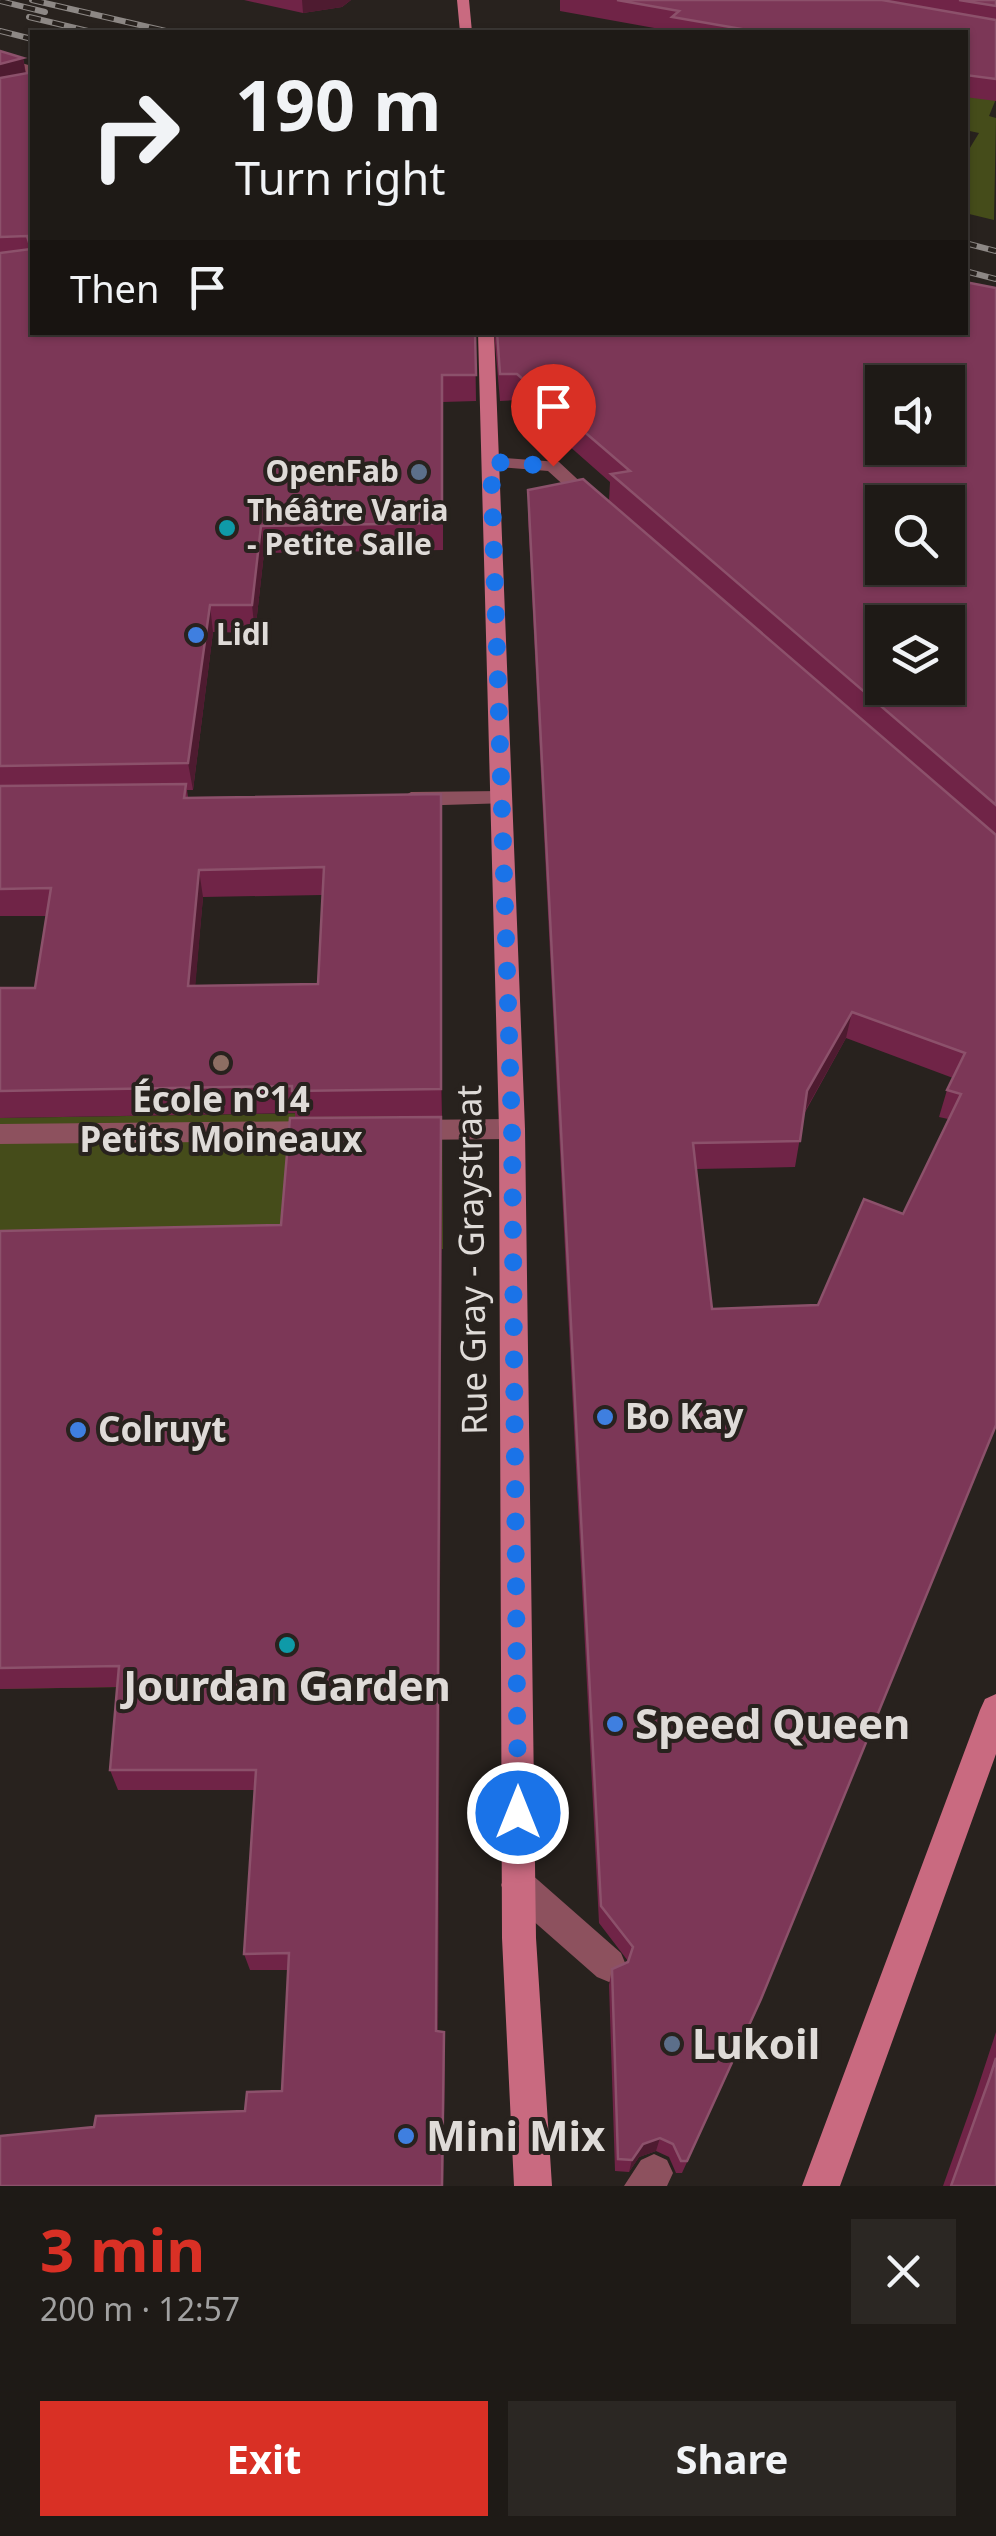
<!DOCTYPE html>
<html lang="en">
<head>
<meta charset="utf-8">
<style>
  :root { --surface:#1e1a16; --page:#2b2723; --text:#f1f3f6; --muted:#a1a1a1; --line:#3c3835; --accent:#d93025 }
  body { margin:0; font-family:"Noto Sans",sans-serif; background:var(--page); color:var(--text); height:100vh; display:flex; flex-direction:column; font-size:38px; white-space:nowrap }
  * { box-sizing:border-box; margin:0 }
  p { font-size:32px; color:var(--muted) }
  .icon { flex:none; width:55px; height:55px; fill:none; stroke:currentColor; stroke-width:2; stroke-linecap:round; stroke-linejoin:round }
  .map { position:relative; height:2186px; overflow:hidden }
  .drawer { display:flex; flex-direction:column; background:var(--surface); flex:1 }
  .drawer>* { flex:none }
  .banner { position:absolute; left:30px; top:30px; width:938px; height:305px; border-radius:0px; box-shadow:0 2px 8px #0004,0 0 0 2px var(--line); background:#1e1a16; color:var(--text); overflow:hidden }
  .tools { position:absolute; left:865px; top:365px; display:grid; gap:20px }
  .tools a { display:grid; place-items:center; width:100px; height:100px; border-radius:0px; background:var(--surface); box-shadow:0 2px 8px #0004,0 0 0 2px var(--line); font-size:50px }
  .pin { position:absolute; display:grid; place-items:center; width:85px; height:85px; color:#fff; margin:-102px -42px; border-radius:50% 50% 50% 0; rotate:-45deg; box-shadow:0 0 10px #0007 }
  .pin .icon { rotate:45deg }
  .me { position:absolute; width:110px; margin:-55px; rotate:0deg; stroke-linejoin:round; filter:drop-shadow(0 0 8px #0008) }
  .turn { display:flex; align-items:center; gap:35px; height:210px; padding:0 40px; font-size:45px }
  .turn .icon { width:130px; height:130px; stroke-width:2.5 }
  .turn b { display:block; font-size:70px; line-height:85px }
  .then { display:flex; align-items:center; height:95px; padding:0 40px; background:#0003; gap:20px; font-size:38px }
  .round { display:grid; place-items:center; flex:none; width:105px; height:105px; border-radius:0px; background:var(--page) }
  .headline { display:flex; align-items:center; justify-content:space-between; height:170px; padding:0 40px }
  h1 { font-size:60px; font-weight:700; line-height:75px; color:var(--accent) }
  .button { display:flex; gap:20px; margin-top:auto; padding:20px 40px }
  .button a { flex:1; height:115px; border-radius:0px; background:var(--accent); color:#fff; font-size:40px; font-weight:700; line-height:115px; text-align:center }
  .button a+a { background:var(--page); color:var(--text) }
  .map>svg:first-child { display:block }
</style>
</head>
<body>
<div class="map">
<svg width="996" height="2186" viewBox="0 0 996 2186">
  <rect width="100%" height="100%" fill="#28221e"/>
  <path fill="#454c1a" d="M 969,95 L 996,99 L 989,116 L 996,118 L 994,220 L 965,213 L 965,156 L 979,133 L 965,130 Z
    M 442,1111 L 443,1249 L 301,1251 L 127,1687 L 0,1689 L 0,1118 Z"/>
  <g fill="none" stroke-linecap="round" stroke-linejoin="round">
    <path fill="#8d515e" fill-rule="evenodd" d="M 512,1119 L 521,1122 L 525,1129 L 521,1136 L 512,1139 L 407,1140 L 398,1137 L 394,1130 L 398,1123 L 407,1120 Z
      M 322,1121 L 331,1124 L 335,1131 L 331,1138 L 322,1141 L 0,1144 L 0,1124 Z
      M 518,1868 L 530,1873 L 621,1953 L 626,1965 L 621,1977 L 609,1982 L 597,1977 L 506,1897 L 501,1885 L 506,1873 Z
      M 654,2154 L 667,2160 L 673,2173 L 667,2186 L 624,2186 L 641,2160 Z"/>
    <path fill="#8d515e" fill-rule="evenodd" d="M 0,57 L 32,66 L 32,74 L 0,65 Z
      M 491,457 L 559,462 L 603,503 L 588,507 L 548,471 L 485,466 L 482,462 Z
      M 501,791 L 512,798 L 509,803 L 411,806 L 400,799 L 411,792 Z"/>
    <path fill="#c96a80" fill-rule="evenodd" d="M 457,0 L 469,0 L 472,32 L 460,32 Z
      M 478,332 L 494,332 L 525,1129 L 536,1938 L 552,2186 L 514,2186 L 502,1938 L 499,1129 Z
      M 996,1694 L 996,1754 L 840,2186 L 802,2186 L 980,1710 L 985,1699 Z"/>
    <g stroke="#8d8885" stroke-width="6">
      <path id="rail" d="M 32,0 L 170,32
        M 0,1 L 45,12
        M 29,17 L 92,32
        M 0,31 L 32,39
        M 965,243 L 996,251
        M 965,271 L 996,279"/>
    </g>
    <use href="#rail" stroke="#28221e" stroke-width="4" stroke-dasharray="12" stroke-linecap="butt"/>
  </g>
  <path fill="#702447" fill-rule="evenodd" d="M 244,0 L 351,0 L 342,7 L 303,13 Z
    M 560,0 L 996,0 L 996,101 L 965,97 L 965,32 L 671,32 L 671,31 L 560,11 Z
    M 0,51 L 23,58 L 26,73 L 475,332 L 476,401 L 443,402 L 443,550 L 264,553 L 255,633 L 213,632 L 193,790 L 187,790 L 188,797 L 441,794 L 442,1116 L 295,1117 L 295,1113 L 0,1118 L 0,988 L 35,988 L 47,916 L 0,916 ZM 322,895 L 318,984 L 195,985 L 203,897 Z
    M 996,288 L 996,1425 L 755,2014 L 682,2173 L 676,2173 L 669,2157 L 656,2151 L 639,2157 L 629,2172 L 615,2171 L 609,1985 L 612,1969 L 628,1961 L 599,1923 L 528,517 L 528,490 L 609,501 L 610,482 L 517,400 L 500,401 L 494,332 L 965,332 ZM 846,1038 L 953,1078 L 947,1090 L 939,1117 L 948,1119 L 903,1214 L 818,1305 L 712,1309 L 696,1169 L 795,1167 L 804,1114 Z
    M 442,1143 L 438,2031 L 445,2047 L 443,2186 L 94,2127 L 245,2111 L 282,2091 L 288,1970 L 250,1970 L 244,1954 L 254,1790 L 118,1790 L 110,1770 L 117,1687 L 0,1689 L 0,1231 L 281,1225 Z
    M 996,2032 L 996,2186 L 943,2186 L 976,2093 Z"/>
  <path fill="#4e1b30" d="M 302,0 L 351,0 L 342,7 L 303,13 Z
    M 23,58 L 27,82 L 0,89 L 0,64 Z
    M 261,526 L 264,553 L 255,633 L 252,605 Z
    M 210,605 L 213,632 L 193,790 L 188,763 Z
    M 441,794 L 442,822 L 442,1116 L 441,1089 Z
    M 199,870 L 203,897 L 193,1013 L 188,986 Z
    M 852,1012 L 846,1038 L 801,1118 L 807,1091 Z
    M 441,1117 L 442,1143 L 438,2046 L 436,2031 Z
    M 444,2032 L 445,2047 L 443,2186 L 442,2186 Z
    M 660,2138 L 656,2151 L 639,2157 L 629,2172 L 632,2160 L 643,2144 Z"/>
  <path fill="#7c3757" stroke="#8c516b" stroke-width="2.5" fill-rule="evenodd" d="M 617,0 L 882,0 L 996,20 L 996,79 L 965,75 L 965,32 L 759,32 L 672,17 L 679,11 Z
    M 959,0 L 996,0 L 996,6 Z
    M 0,51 L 23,58 L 0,64 Z
    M 31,61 L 32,332 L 475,332 L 476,375 L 442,375 L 442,523 L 261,526 L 252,605 L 210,605 L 188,763 L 0,766 L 0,253 L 31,249 L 27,236 L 0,237 L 0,78 L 28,73 Z
    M 965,282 L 996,288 L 996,805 L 611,474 L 630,471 L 517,374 L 500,374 L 497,332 L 965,332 ZM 882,382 L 948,382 L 948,448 L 882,448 ZM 882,502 L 948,502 L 948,568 L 882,568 ZM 882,622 L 948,622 L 948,688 L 882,688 Z
    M 583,479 L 996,835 L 996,1425 L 761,1999 L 687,2161 L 681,2161 L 673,2144 L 660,2138 L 643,2144 L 632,2160 L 618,2159 L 612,1969 L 628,1962 L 633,1947 L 601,1906 L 528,490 ZM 852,1012 L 965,1053 L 947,1090 L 961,1094 L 903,1214 L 864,1199 L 818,1305 L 712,1309 L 693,1143 L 800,1141 L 807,1091 Z
    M 186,784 L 184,798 L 441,794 L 441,1089 L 292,1091 L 292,1086 L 0,1091 L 0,988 L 35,988 L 51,888 L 0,889 L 0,786 ZM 324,867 L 318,984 L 188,986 L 199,870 Z
    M 441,1117 L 436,2031 L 444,2032 L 442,2186 L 0,2186 L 0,2136 L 94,2127 L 96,2116 L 245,2111 L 247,2092 L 282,2091 L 289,1953 L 244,1954 L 256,1770 L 110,1770 L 119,1666 L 0,1668 L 0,1231 L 281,1225 L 290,1118 Z
    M 996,2058 L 996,2186 L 951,2186 L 990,2077 Z"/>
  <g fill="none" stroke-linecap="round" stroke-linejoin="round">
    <path stroke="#1a73e8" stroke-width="18" stroke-dasharray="0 32.4" d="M 518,1813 L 512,1129 L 491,462 L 553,466"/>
  </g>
  <g fill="#5c6f8a" stroke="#28221e" stroke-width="4">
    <circle cx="419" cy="472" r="10"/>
    <circle cx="672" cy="2044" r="10"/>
  </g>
  <g fill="#0f9aa8" stroke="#28221e" stroke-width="4">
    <circle cx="227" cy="528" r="10"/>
    <circle cx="287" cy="1645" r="10"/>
  </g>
  <g fill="#3f7fe0" stroke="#28221e" stroke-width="4">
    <circle cx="196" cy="635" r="10"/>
    <circle cx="605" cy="1417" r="10"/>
    <circle cx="78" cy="1430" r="10"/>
    <circle cx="615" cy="1724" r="10"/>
    <circle cx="406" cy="2136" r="10"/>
  </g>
  <circle fill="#8d6e63" stroke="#28221e" stroke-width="4" cx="221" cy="1063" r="10"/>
  <g text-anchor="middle" stroke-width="8" stroke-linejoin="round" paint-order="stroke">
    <g font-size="30" font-weight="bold" fill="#dfdbd8" stroke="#28221e" text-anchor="start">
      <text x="399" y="482" text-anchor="end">OpenFab</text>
      <text x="247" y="521">Théâtre Varia<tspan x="247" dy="34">- Petite Salle</tspan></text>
      <text x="216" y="645">Lidl</text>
    </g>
    <g font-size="35" font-weight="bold" fill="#dfdbd8" stroke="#28221e" text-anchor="start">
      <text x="221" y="1112" text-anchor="middle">École n°14<tspan x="221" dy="40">Petits Moineaux</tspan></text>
      <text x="625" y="1429">Bo Kay</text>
      <text x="98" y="1442">Colruyt</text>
    </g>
    <g font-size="35" fill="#dfdbd8" stroke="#28221e">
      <text transform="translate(472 1260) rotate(-91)" y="12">Rue Gray - Graystraat</text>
    </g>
    <g font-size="42" font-weight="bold" fill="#dfdbd8" stroke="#28221e" text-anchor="start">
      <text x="287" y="1701" text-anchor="middle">Jourdan Garden</text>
      <text x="635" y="1739">Speed Queen</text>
      <text x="692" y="2059">Lukoil</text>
      <text x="426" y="2151">Mini Mix</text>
    </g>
  </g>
</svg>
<div class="tools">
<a><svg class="icon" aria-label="sound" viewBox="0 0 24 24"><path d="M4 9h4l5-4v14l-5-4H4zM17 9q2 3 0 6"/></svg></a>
<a><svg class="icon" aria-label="search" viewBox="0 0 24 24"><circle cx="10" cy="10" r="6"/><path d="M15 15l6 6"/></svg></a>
<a><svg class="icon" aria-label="layers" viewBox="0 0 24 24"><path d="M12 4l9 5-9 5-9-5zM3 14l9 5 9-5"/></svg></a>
</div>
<div class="pin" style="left:553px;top:466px;background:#d93025"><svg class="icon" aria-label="arrive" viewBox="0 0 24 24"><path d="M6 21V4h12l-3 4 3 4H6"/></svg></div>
<svg class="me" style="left:518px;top:1813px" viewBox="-20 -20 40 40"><circle r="17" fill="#1a73e8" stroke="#fff" stroke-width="3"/><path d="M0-11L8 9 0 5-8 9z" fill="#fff"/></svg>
<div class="banner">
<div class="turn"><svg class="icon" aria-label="right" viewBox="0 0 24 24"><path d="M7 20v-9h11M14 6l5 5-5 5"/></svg><div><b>190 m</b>Turn right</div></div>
<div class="then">Then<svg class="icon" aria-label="arrive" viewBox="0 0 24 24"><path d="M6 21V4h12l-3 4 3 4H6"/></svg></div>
</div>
</div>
<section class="drawer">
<div class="headline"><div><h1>3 min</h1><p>200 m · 12:57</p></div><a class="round"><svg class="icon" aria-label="close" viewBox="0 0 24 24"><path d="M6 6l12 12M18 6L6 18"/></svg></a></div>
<div class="button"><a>Exit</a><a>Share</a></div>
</section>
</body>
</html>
